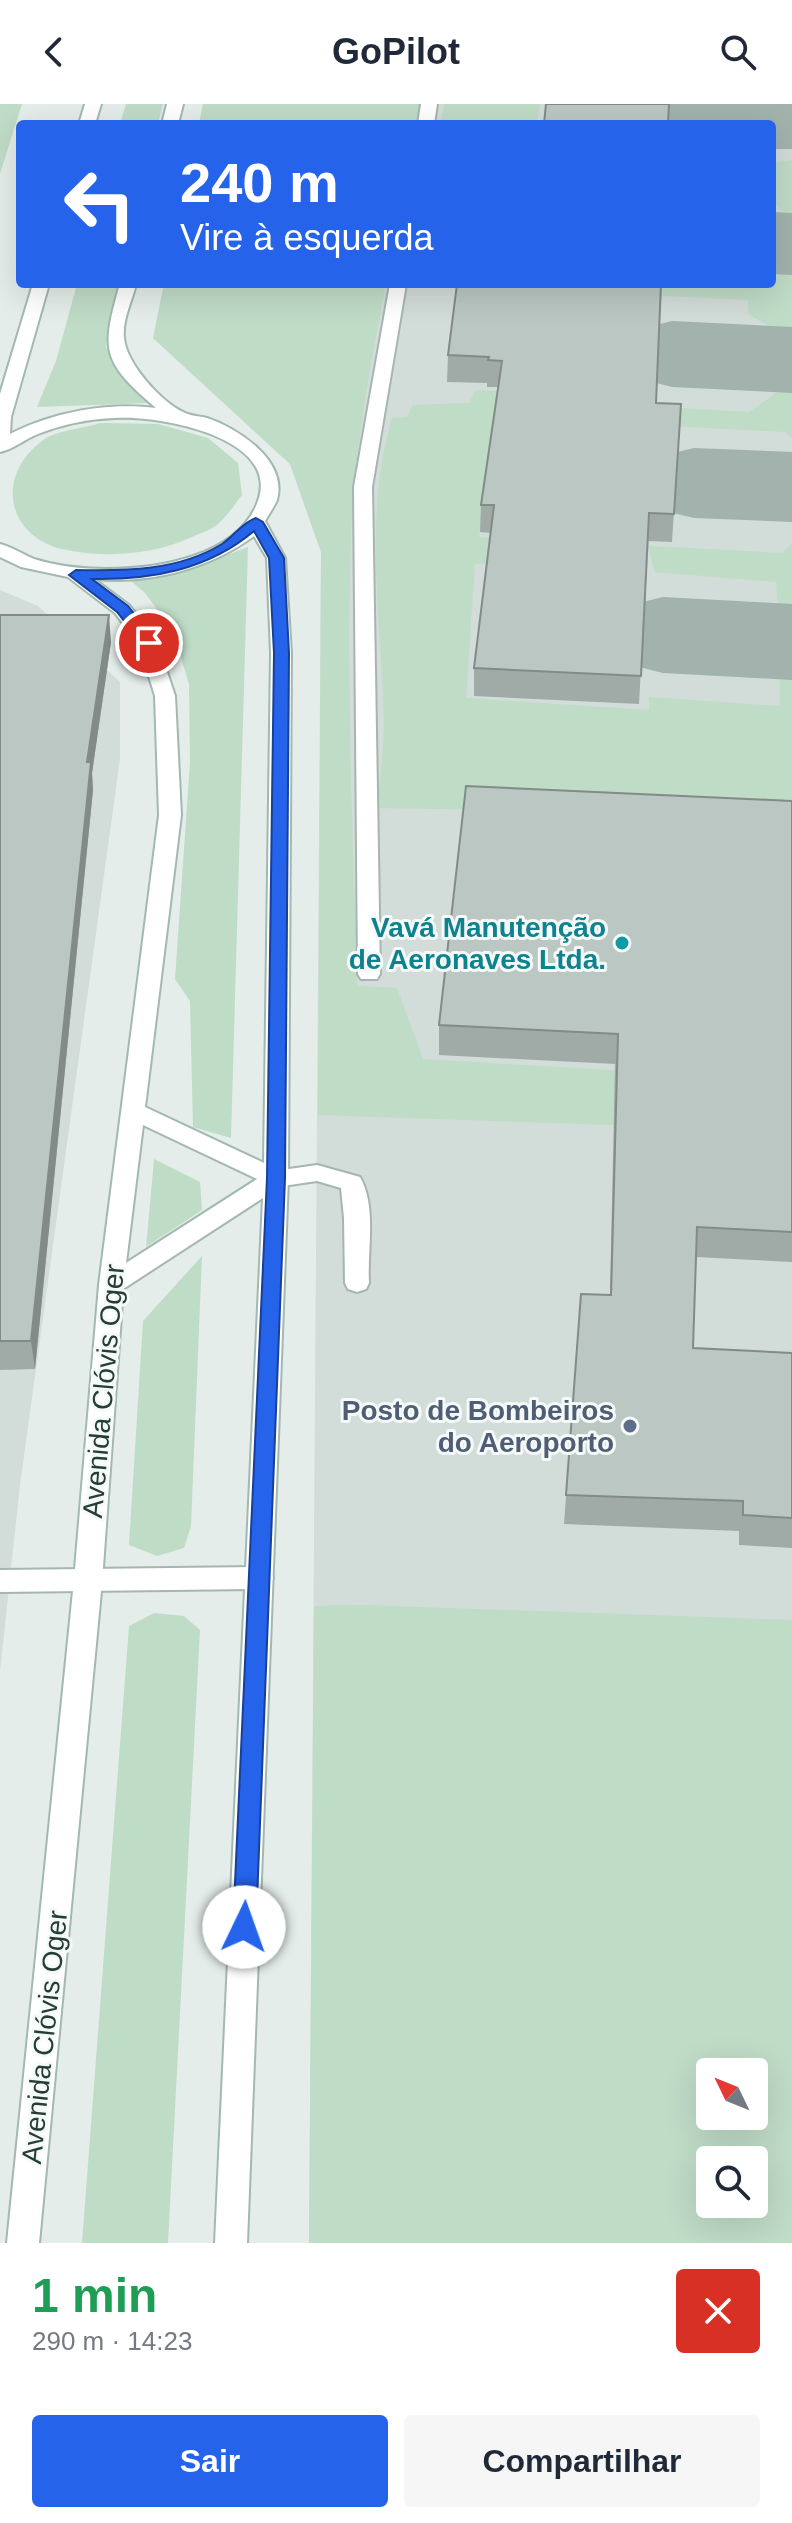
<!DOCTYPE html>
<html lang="pt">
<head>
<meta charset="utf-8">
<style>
  :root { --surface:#fff; --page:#f6f6f7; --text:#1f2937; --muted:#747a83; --accent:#2563eb }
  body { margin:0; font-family:Arial,sans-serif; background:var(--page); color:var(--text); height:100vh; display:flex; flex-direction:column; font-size:30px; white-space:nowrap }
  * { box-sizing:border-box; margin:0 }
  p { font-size:26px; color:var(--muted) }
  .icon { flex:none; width:44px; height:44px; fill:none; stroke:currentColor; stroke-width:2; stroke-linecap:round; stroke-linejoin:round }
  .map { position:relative; height:2139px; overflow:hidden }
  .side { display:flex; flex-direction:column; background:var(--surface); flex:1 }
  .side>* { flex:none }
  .guide { position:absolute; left:16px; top:16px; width:760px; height:168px; border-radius:8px; box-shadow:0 8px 32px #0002; background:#2563eb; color:#fff; overflow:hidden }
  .needle { width:52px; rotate:313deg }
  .fabs { position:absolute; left:696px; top:1954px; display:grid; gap:16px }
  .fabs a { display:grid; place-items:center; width:72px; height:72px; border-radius:8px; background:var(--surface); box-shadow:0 8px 32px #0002; font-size:40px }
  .pin { position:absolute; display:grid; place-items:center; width:68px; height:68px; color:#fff; margin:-34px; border:4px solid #fff; border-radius:50%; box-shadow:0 2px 8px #0007 }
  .me { position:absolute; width:88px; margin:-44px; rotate:3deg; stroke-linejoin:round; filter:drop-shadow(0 0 6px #0008) }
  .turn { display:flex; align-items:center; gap:28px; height:168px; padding:0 32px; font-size:36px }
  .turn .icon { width:104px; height:104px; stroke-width:2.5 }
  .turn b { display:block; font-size:56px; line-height:68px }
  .round { display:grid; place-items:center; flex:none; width:84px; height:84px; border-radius:8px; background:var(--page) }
  .head { display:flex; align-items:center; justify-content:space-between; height:136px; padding:0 32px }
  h1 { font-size:48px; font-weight:800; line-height:60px; color:#1e9e55 }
  .action { display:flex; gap:16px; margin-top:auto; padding:16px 32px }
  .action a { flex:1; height:92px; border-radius:8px; background:var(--accent); color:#fff; font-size:32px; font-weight:800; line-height:92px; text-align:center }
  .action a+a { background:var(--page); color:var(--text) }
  header { display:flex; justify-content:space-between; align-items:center; height:104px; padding:0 32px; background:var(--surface); font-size:36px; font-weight:800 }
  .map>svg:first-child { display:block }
</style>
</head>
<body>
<header><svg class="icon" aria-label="back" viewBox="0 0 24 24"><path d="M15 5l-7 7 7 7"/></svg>GoPilot<svg class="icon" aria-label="search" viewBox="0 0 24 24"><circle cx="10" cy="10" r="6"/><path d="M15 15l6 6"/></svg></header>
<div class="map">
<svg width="792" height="2139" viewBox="0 0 792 2139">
  <rect width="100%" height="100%" fill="#e4ede9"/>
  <path fill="#d2dcd8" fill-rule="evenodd" d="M 203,0 L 792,0 L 792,2139 L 309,2139 L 321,448 L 290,360 L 153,234 L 164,180 L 772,180 L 772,20 L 199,20 ZM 710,1968 L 754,1968 L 754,2012 L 710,2012 ZM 710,2056 L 754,2056 L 754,2100 L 710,2100 Z
    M 0,486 L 38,502 L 120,578 L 120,655 L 20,1381 L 0,1567 Z"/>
  <path fill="#bfdcc7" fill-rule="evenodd" d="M 0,0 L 22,0 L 0,70 Z
    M 126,0 L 163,0 L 158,20 L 120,20 Z
    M 203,0 L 421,0 L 417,20 L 199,20 Z
    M 444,0 L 540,0 L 537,20 L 440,20 Z
    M 792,56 L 792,115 L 772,97 L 772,59 Z
    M 792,162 L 792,235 L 748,210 L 748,196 L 414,180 L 772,180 L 772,174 Z
    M 77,180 L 120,180 L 106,243 L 126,274 L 149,299 L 37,303 L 56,257 Z
    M 164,180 L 386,180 C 370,263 354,348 351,432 C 346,582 353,732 357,882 L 397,884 L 423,955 L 792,977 L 792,1027 L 318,1011 L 321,448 L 290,360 L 153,234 Z
    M 792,278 L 792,334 L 785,328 L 496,313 L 479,433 L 782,449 L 792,439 L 792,520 L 779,519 L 776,478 L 655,468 L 649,446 L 550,445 L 543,458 L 475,460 L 466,594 L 649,606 L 649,593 L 780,602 L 780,560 L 792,559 L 792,710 L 377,704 C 380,675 384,646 384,618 C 382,513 362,418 392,314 L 407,313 L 413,301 L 469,299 L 476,286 L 641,295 L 645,302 L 749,308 Z
    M 101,319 L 158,320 L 208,334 L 238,359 L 242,391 C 235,400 228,411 219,419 C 212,426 200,429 192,433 C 151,452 98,455 54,443 C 0,422 0,363 48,333 C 63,326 84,324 101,319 Z
    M 248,443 L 231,1034 L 193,1023 L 190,897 L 175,875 L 190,658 L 189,580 L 173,527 L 145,489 L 130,476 L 178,470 Z
    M 154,1055 L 200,1078 L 202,1106 L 146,1143 Z
    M 202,1152 L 191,1422 L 184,1444 L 157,1452 L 129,1441 L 143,1217 Z
    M 362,1501 L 792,1516 L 792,2139 L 309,2139 L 314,1502 ZM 710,1968 L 754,1968 L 754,2012 L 710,2012 ZM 710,2056 L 754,2056 L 754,2100 L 710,2100 Z
    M 154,1509 L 184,1512 L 200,1526 L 168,2139 L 82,2139 L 129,1522 Z"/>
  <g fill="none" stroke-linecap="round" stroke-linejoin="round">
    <path fill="#a2b3ae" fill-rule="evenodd" d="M 646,0 L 792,0 L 792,45 L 772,45 L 772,20 L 642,20 L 637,13 Z
      M 772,108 L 792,109 L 792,171 L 772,170 Z
      M 672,217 L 792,223 L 792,289 L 672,283 L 633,273 L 617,250 L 633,227 Z
      M 694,344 L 792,348 L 792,418 L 694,414 L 652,404 L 635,379 L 652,354 Z
      M 663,493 L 792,500 L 792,576 L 663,569 L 619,558 L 600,531 L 619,504 Z"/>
    <g stroke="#a7b5b0" stroke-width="4">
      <path id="lane" d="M 421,0 L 437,0 L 434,20 L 418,20 Z
        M 390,180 L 406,180 L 372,383 L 380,870 L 377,875 L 361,875 L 358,870 L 354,383 Z
        M 317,1061 L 360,1073 C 377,1103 367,1146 369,1179 L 366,1185 L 357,1188 L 348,1185 L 345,1179 L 344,1114 L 341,1084 L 317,1077 L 276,1083 L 268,1080 L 264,1074 L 268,1068 Z"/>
    </g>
    <g stroke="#a7b5b0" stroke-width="4">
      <path id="street" d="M 259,1463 L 269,1466 L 273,1474 L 269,1482 L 259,1485 L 0,1488 L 0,1466 Z"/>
    </g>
    <g stroke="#a3b8b1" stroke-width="4">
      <path id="secondary" d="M 85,0 L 101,0 L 95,20 L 79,20 Z
        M 167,0 L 183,0 L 178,20 L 162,20 Z
        M 33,180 L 49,180 L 11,313 L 10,330 C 53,308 108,298 156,304 C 101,257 101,246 120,180 L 136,180 C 132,197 122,216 124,234 C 126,259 160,297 183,308 C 190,312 199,312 207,314 C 237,324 288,356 277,396 C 274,403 269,410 265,417 L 285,454 L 291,549 L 288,1074 L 247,2139 L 215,2139 L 263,1094 L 123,1185 L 102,1477 L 39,2139 L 7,2139 L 74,1477 L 99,1181 L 159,711 L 155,592 L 139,540 L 115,509 L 68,473 L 21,463 L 0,453 L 0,440 C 12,443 22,450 34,455 C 56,462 82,465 106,465 C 157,465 238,453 258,397 C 281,332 156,311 115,314 C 89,315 63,320 38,330 C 25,335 14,345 0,348 L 0,290 ZM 254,432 L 267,454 L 271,549 L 264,1059 L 145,1003 L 181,711 L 175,592 L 156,535 L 129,501 L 94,475 C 151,480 209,465 254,432 ZM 143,1021 L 257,1075 L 126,1159 Z"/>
    </g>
    <use href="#lane" fill="#fff" fill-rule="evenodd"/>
    <use href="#street" fill="#fff" fill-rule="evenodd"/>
    <use href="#secondary" fill="#fff" fill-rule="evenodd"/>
  </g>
  <path fill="#a0aba7" d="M 457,180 L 656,299 L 681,300 L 672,438 L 648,437 L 639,600 L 474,592 L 474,564 L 491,429 L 480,428 L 481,401 L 498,283 L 487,283 L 487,279 L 447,278 L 448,251 Z
    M 0,511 L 111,538 L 92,669 L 93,686 L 35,1265 L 0,1266 Z
    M 792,697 L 792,1158 L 696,1153 L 693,1244 L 792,1249 L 792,1444 L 739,1441 L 739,1427 L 564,1420 L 581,1190 L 610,1191 L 615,960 L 439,951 L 439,921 Z"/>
  <path fill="#828b88" d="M 109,511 L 111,538 L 92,669 L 93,686 L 35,1265 L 31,1237 L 87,658 Z"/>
  <path fill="#bac7c2" stroke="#828b88" stroke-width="2" d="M 546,0 L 669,0 L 668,20 L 544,20 Z
    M 457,180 L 661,180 L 656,299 L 681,300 L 674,410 L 649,409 L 641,572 L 474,564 L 494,401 L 481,401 L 502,257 L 488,256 L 489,253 L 448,251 Z
    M 0,511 L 109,511 L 87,658 L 91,658 L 31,1237 L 0,1237 Z
    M 466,682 L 792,697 L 792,1128 L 697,1123 L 693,1244 L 792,1249 L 792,1414 L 743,1411 L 743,1397 L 566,1391 L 581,1190 L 611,1191 L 618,930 L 439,921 Z"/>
  <path fill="#2563eb" stroke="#184099" stroke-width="2" d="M 256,414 L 263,418 L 284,454 L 289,549 L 285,1074 L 256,1823 L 252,1830 L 244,1833 L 236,1830 L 233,1823 L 267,1074 L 274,549 L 269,454 L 254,427 C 208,466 151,476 92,475 L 128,502 L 157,539 L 149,543 L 144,542 L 117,508 L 69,471 L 76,466 C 125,467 178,467 222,440 C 234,432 243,418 256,414 Z"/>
  <circle fill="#0f9aa8" stroke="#f5f9f7" stroke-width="3" cx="622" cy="839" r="8"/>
  <circle fill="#5c6f8a" stroke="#f5f9f7" stroke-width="3" cx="630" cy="1322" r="8"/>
  <g text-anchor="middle" stroke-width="6" stroke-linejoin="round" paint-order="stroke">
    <g font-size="28" font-weight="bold" fill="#0d838f" stroke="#f5f9f7" text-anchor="end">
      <text x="606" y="833">Vavá Manutenção<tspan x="606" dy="32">de Aeronaves Ltda.</tspan></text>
    </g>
    <g font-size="28" fill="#253d37" stroke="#f5f9f7">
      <text transform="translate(103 1287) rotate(-85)" y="10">Avenida Clóvis Oger</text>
      <text transform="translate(44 1933) rotate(-84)" y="10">Avenida Clóvis Oger</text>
    </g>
    <g font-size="28" font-weight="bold" fill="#4e5e75" stroke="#f5f9f7" text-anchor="end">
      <text x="614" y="1316">Posto de Bombeiros<tspan x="614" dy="32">do Aeroporto</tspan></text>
    </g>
  </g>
</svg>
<div class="fabs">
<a><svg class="needle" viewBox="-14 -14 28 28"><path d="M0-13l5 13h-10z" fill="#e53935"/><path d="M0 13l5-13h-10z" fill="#747a83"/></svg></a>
<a><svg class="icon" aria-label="search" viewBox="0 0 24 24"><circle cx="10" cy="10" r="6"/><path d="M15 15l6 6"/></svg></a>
</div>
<div class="pin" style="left:149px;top:539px;background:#d93025"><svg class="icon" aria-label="arrive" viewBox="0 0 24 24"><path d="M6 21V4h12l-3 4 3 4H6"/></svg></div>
<svg class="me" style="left:244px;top:1823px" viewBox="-20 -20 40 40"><circle r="19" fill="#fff"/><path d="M0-13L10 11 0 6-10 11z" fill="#2563eb"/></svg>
<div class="guide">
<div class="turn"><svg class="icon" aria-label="left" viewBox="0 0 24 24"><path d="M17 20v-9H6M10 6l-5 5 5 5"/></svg><div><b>240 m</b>Vire à esquerda</div></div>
</div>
</div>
<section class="side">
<div class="head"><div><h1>1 min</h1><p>290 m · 14:23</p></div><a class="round" style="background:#d93025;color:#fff"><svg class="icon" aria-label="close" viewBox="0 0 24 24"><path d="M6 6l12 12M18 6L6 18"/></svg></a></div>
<div class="action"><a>Sair</a><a>Compartilhar</a></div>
</section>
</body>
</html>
